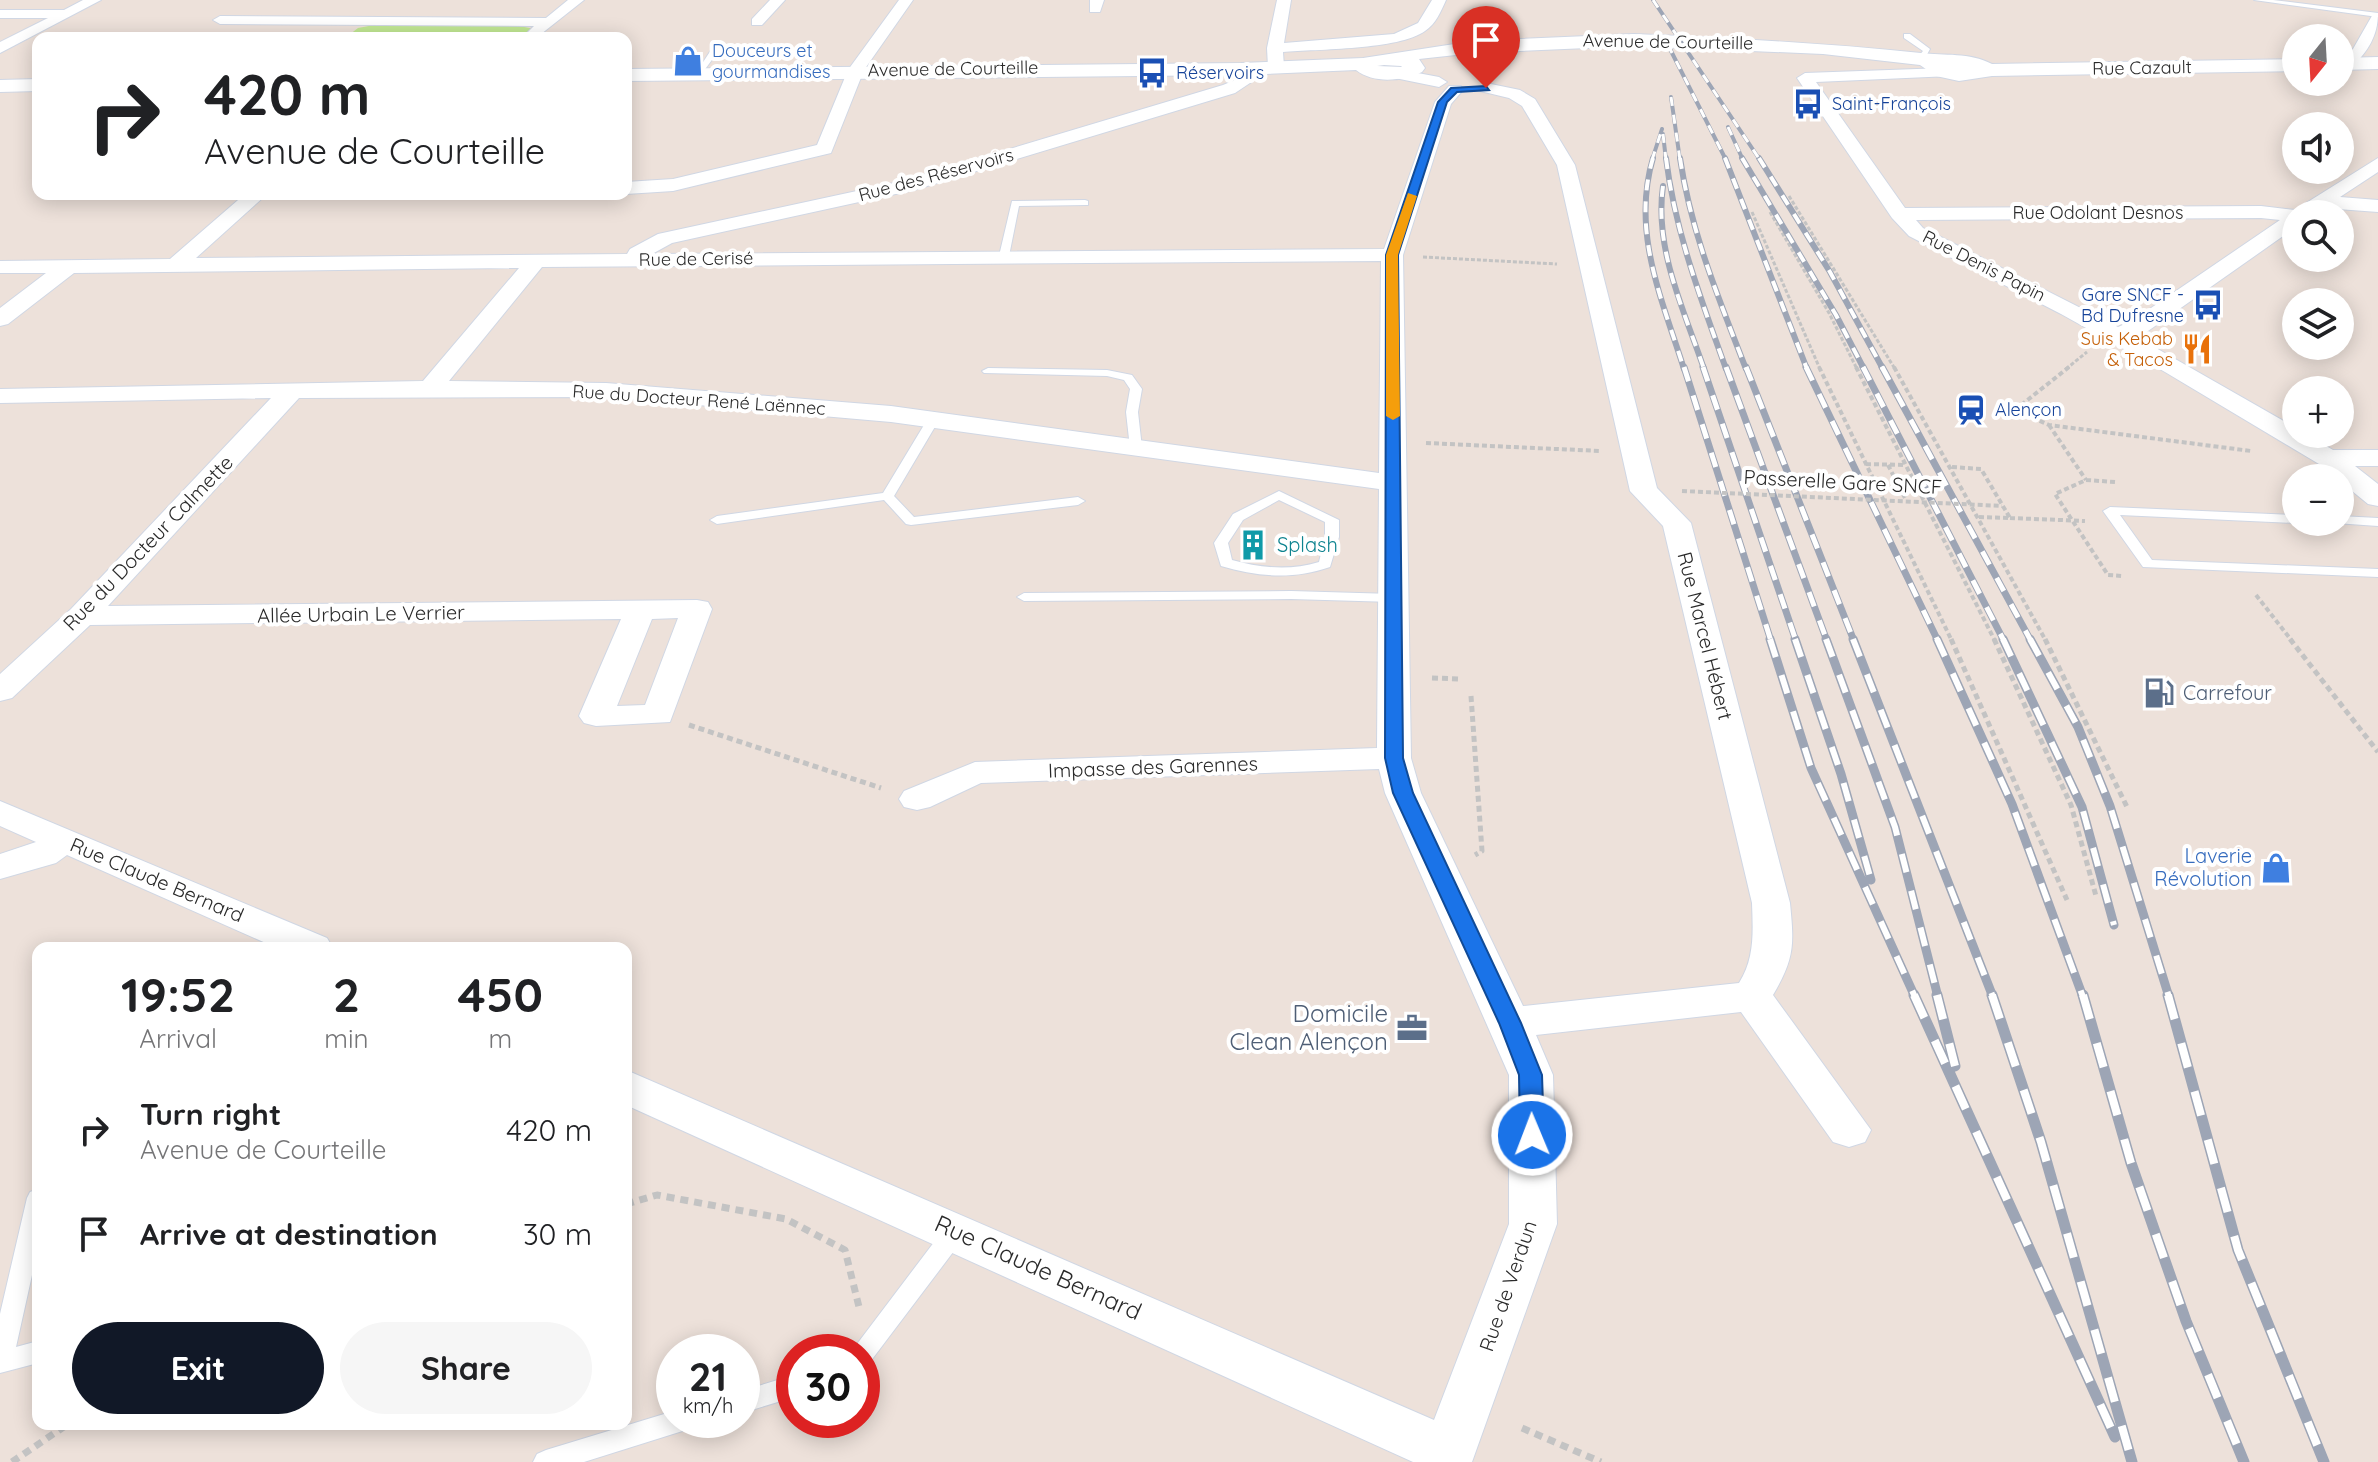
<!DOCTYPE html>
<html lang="en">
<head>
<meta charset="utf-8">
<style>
  :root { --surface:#fff; --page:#f6f6f6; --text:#202124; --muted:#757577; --accent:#111827 }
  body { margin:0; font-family:Quicksand,sans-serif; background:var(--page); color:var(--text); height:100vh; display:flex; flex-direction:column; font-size:30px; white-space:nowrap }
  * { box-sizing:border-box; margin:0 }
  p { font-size:26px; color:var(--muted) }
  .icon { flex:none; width:44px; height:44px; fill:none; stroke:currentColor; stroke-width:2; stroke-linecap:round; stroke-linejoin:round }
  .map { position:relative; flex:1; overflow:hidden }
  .sheet { position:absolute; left:32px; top:942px; width:600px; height:488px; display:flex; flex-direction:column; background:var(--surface); border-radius:16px; box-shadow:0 4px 20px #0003 }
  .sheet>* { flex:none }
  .banner { position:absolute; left:32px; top:32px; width:600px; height:168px; border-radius:16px; box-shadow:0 4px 20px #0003; background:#fff; color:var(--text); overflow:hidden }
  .needle { width:52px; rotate:198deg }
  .buttons { position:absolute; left:2282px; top:24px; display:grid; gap:16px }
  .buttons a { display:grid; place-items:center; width:72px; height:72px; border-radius:50%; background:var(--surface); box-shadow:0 4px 20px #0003; font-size:40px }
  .speed { position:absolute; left:656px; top:1334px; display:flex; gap:16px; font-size:40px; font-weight:700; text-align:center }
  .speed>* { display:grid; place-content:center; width:104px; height:104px; border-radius:50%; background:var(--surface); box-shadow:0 4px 20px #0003; line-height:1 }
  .speed small { font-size:20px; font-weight:400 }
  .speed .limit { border:12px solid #d22; background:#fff; color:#111 }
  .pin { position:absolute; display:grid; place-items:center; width:68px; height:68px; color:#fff; margin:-82px -34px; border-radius:50% 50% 50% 0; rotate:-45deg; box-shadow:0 0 8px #0007 }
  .pin .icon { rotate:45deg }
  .me { position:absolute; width:88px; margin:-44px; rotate:359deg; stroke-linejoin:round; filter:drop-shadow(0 0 6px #0008) }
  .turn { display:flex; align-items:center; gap:28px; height:168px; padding:0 40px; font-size:36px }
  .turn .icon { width:104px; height:104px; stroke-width:2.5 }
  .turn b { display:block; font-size:56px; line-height:68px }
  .eta { display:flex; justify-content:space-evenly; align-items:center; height:136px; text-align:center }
  .eta b { font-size:48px; font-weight:700; line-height:56px }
  .primary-button { display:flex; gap:16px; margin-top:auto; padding:16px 40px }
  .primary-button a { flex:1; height:92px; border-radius:48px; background:var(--accent); color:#fff; font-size:32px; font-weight:700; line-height:92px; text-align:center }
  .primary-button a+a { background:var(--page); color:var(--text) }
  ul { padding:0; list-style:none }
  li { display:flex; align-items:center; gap:24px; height:104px; padding:0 40px }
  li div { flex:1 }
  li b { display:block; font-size:30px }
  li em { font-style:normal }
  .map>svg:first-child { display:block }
</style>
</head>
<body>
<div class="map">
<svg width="2378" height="1462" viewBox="0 0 2378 1462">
  <rect width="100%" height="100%" fill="#ede1da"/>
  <path fill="#c1e793" d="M 374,25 L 519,26 L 535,29 L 523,38 L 345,38 L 358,28 Z"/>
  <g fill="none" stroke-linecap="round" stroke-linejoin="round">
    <g stroke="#d0d7e4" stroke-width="2">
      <path id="service" d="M 2254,0 L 2273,0 L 2378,13 L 2378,17 Z
        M 1904,34 L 1910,34 L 1930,49 L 1924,60 L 1917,58 L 1923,51 L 1904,38 Z
        M 713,47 L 720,49 L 700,76 L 694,76 Z
        M 1085,200 L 1088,201 L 1088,205 L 1019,206 L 1009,256 L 1004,259 L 999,256 L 1012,201 Z
        M 988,368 L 1107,370 L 1132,375 L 1142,389 L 1138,412 L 1142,448 L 1136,452 L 1130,448 L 1126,412 L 1130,389 L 1124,380 L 1107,376 L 984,373 L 982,371 Z
        M 933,416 L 939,420 L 894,496 L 914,517 L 1078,497 L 1085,501 L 1078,505 L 911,525 L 906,524 L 884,500 L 717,524 L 710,520 L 717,516 L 883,493 L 927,420 Z
        M 1279,491 L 1339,520 L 1339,537 L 1330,567 C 1293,580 1258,577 1221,566 L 1214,543 L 1233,514 ZM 1279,500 L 1325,522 L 1325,537 L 1319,562 C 1290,571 1261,568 1232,560 L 1228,543 L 1243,520 Z
        M 2110,507 L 2296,515 L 2296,522 L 2300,522 L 2296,523 L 2120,515 L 2152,560 L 2378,569 L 2378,577 L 2143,567 L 2103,511 Z
        M 2340,516 L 2378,518 L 2378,526 L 2335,523 L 2340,522 Z
        M 1291,591 L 1393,594 L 1400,598 L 1393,602 L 1291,599 L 1024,601 L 1017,597 L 1024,593 Z
        M 38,1189 L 38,1248 L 16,1347 L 38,1341 L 38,1363 L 0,1373 L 0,1314 L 27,1198 L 30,1192 Z
        M 955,1223 L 963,1225 L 966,1232 L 963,1239 L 870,1362 L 862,1366 L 862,1352 L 851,1352 L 854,1348 L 947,1225 Z
        M 794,1375 L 794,1397 L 742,1413 L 742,1391 Z
        M 674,1411 L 674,1420 L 695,1420 L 692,1428 L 584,1462 L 533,1462 L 537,1454 L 546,1450 Z"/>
    </g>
    <g stroke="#d0d7e4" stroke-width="2">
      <path id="minor" d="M 83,0 L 101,0 L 0,53 L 0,42 L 48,18 L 0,18 L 0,10 L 64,10 Z
        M 568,0 L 584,0 L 536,38 L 526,34 L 534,26 L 220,24 L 213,20 L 220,16 L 546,18 Z
        M 770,0 L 785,0 L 762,25 L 752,25 L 752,19 Z
        M 899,0 L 913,0 L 864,70 L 831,153 L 673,191 L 626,194 L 626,182 L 673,179 L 817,145 L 848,70 Z
        M 1090,0 L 1104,0 L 1100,12 L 1090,12 Z
        M 1277,0 L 1291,0 L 1284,43 L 1394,34 L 1418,23 L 1432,0 L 1446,0 C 1441,11 1436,24 1425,31 C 1399,50 1317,49 1283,52 L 1284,67 L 1276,72 L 1268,67 L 1267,48 Z
        M 2378,13 C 2378,36 2368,51 2352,67 L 2340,67 L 2340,61 L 2353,49 L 2373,14 Z
        M 1391,68 L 1439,77 L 1447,82 L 1439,87 L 1385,76 L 1385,70 Z
        M 1945,68 L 1951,70 L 1951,76 L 1816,82 L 1905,208 L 2261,206 L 2295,210 L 2378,158 L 2378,172 L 2340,197 L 2378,200 L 2378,212 L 2324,208 L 2315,214 L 2296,214 L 2296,227 L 2148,331 L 2135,336 L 2296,428 L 2296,434 L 2306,434 L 2333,450 L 2378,450 L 2378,466 L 2355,466 L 2378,484 L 2378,506 L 2368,504 L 2319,464 L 2165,372 L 2061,314 L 1909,236 L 1892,218 L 1797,78 L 1805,73 ZM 2261,218 L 2280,220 L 2132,321 L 2118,327 L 1923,228 L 1916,220 Z
        M 1245,76 L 1253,81 L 1235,93 L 914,190 L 672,243 L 652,254 L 1384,249 L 1435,102 L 1449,86 L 1461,86 L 1463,90 L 1451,104 L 1403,255 L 1411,758 L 1421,793 L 1523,1006 L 1739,983 C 1755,958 1753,931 1752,903 L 1663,526 L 1630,491 L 1557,165 L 1522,106 L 1509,98 L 1480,91 L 1478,88 L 1486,83 L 1520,90 L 1535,99 L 1575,165 L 1657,488 L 1691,523 L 1790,903 C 1794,944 1795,958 1773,995 L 1871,1130 L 1865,1142 L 1849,1147 L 1833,1142 L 1741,1012 L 1536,1035 L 1553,1075 L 1557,1224 L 1472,1462 L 1413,1462 L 626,1105 L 626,1070 L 1434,1420 L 1509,1224 L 1509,1075 L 1385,793 L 1379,769 L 981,783 L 930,807 L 917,810 L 904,807 L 899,799 L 904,791 L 975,762 L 1377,748 L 1379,489 L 891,422 L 606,397 L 299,398 L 108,606 L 697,600 L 708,602 L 712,609 L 670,722 L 596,726 L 584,723 L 579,716 L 621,619 L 90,625 L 12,698 L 0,701 L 0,674 L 71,609 L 271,398 L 0,403 L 0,389 L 423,381 L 519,268 L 74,273 L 8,324 L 0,326 L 0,308 L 46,273 L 0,273 L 0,261 L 170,259 L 245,194 L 267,194 L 196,258 L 627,254 L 630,249 L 658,234 L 903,181 L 1223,85 ZM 1381,261 L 1379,473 L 891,406 L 606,383 L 449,381 L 542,267 ZM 678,618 L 645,705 L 617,706 L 652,619 Z
        M 0,801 L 327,938 L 333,948 L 277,948 L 67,855 L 56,863 L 0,879 L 0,854 L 36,842 L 0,826 Z"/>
    </g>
    <g stroke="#d0d7e4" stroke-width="2">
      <path id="tertiary" d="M 1634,34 C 1730,38 1825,43 1921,53 C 1945,56 1969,52 1992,64 L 2296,59 L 2296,71 L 1992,76 L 1959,81 L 1936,76 L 1920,65 L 1823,54 L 1634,46 L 1474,53 L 1419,59 L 1425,68 L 1422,72 C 1402,81 1374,84 1356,70 L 1241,75 L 626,81 L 626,69 L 1241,63 L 1363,58 L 1474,41 ZM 1384,65 L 1401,66 L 1402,67 L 1377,66 Z
        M 2378,57 L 2378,69 L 2340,70 L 2340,58 Z
        M 38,79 L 38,91 L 0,92 L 0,80 Z"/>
    </g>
    <path stroke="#c3c3c3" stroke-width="3" stroke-dasharray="4 2" stroke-linecap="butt" d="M 1789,196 L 1895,369
      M 1752,212 L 1820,369
      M 1770,212 L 1829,313 L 1857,369
      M 1423,257 L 1557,264
      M 2066,369 L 2087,352"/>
    <path stroke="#c3c3c3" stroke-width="4" stroke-dasharray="5 3" stroke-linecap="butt" d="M 1819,367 L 1952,641
      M 1856,367 L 1995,641
      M 1894,367 L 2046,641
      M 2069,367 L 2015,410 L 2049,425 L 2251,451
      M 2049,425 L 2086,480
      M 1426,443 L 1600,451
      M 1866,464 L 1905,465
      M 1888,465 L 1906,500
      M 1952,467 L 1981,469 L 2010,518 L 1979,517
      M 2115,482 L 2086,480 L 2055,494 L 2108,575 L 2122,576
      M 2010,518 L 2085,521
      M 2256,595 L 2292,641"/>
    <path stroke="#c3c3c3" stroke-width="5" stroke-dasharray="6 4" stroke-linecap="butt" d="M 1951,639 L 2067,900
      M 1994,639 L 2071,805 L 2096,896
      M 2045,639 L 2127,807
      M 2290,639 L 2378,752
      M 1432,678 L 1459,679
      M 1471,696 L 1482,851 L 1475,855
      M 689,725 L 881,788"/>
    <path stroke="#c3c3c3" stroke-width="7" stroke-dasharray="8 6" stroke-linecap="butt" d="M 626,1204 L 657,1195 L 786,1219 L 845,1250 L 859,1307
      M 1522,1428 L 1601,1462
      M 12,1462 L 68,1424"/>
    <use href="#service" fill="#fff" fill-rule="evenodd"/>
    <use href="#minor" fill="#fff" fill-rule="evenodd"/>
    <use href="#tertiary" fill="#fff" fill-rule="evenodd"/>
    <g stroke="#9da5b5" stroke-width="4">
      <path id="rail-far4" d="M 1653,0 L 1760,160
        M 1668,45 L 1726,160
        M 1671,97 L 1680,160
        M 1728,127 L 1743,160
        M 1663,134 L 1666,160
        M 1652,160 L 1662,129"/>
    </g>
    <g stroke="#9da5b5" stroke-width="6">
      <path id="rail-far3" d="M 1653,158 C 1631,232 1662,299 1684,369
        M 1666,158 C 1675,232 1701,299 1726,369
        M 1680,158 C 1691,233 1719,299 1746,369
        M 1725,158 L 1807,369
        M 1742,158 L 1836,315 L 1864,369
        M 1759,158 L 1830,272 L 1883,369
        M 1663,186 C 1654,249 1684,310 1704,369"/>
    </g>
    <g stroke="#9da5b5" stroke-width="7">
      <path id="rail-far2" d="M 1684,367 L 1771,641
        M 1703,367 L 1796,641
        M 1726,367 L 1827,641
        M 1746,367 L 1854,641
        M 1806,367 L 1938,641
        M 1863,367 L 2004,641
        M 1882,367 L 2031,641"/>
    </g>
    <g stroke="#9da5b5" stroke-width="9">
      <path id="rail-far1" d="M 1770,639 L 1811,768 L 1915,997
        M 1795,639 L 1841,774 L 1871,880
        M 1826,639 L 1895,827 L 1938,997
        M 1853,639 L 1993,997
        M 1937,639 L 2012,804 L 2083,997
        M 2003,639 L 2082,807 L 2114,925
        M 2030,639 L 2078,727 L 2110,806 L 2169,997"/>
    </g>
    <g stroke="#9da5b5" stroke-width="11">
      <path id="rail" d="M 1914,995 L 2115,1437
        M 1937,995 L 1955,1066
        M 1992,995 L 2041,1142 L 2132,1462
        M 2083,995 L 2131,1163 L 2186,1321 L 2244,1462
        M 2168,995 L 2238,1250 L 2324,1462"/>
    </g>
    <use href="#rail-far4" stroke="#fff" stroke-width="3" stroke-dasharray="9" stroke-linecap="butt"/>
    <use href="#rail-far3" stroke="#fff" stroke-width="4" stroke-dasharray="11" stroke-linecap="butt"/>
    <use href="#rail-far2" stroke="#fff" stroke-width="5" stroke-dasharray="15" stroke-linecap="butt"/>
    <use href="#rail-far1" stroke="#fff" stroke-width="6" stroke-dasharray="19" stroke-linecap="butt"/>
    <use href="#rail" stroke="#fff" stroke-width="8" stroke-dasharray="25" stroke-linecap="butt"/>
    <path stroke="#c3c3c3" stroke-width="4" stroke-dasharray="5 3" stroke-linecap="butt" d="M 1682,491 L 2002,506"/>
  </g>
  <path fill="#1a73e8" stroke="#114b97" stroke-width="2" d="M 1486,86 L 1489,90 L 1457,92 L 1447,102 L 1398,255 L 1403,758 L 1413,793 L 1521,1023 L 1542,1075 L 1544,1135 L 1540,1141 L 1532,1144 L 1523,1141 L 1520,1135 L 1519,1075 L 1499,1023 L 1393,793 L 1385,758 L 1386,255 L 1438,102 L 1451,88 Z"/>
  <path fill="#f59e0b" d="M 1408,193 L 1417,196 L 1398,255 L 1400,416 L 1393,420 L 1386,416 L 1386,255 Z"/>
  <defs>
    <g id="shop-bare" transform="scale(2.4)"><path d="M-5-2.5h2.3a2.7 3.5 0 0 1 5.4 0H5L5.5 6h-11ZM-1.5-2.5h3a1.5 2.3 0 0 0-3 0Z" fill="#3f7fe0" stroke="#fff" stroke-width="2.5" paint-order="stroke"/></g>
    <g id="bus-bare" transform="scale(2.4)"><path d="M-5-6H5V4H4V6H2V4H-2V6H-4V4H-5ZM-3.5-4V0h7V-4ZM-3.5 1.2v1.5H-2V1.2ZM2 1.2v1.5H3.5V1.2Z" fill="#1a4fb4" stroke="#fff" stroke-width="2.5" paint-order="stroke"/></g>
    <g id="restaurant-bare" transform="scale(2.4)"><path d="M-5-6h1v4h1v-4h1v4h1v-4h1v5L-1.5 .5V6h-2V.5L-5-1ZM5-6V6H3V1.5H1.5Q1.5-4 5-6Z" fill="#e8710a" stroke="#fff" stroke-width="2.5" paint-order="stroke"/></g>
    <g id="station-bare" transform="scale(2.4)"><path d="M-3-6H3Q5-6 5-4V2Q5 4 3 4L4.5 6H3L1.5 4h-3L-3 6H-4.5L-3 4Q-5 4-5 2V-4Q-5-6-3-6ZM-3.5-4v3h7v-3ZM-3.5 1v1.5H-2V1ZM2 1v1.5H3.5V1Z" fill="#1a4fb4" stroke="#fff" stroke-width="2.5" paint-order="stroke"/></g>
    <g id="building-bare" transform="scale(2.4)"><path d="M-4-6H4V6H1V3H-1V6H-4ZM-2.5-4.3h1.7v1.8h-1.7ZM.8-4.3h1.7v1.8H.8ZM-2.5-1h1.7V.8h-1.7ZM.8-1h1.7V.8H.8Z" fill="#0f9aa8" stroke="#fff" stroke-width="2.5" paint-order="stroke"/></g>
    <g id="fuel-bare" transform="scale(2.4)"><path d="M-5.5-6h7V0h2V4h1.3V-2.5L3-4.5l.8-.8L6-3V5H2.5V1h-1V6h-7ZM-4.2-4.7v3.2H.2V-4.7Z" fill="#5c6f8a" stroke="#fff" stroke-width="2.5" paint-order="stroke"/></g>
    <g id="office-bare" transform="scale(2.4)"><path d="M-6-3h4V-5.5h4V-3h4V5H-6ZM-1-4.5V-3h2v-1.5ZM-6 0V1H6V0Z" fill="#5c6f8a" stroke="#fff" stroke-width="2.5" paint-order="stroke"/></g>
  </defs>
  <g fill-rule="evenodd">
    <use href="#shop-bare" x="688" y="61"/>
    <use href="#bus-bare" x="1152" y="73"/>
    <use href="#bus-bare" x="1808" y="104"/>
    <use href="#bus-bare" x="2208" y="305"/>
    <use href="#restaurant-bare" x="2197" y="349"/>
    <use href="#station-bare" x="1971" y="410"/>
    <use href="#building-bare" x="1253" y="545"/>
    <use href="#fuel-bare" x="2159" y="693"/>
    <use href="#shop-bare" x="2276" y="868"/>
    <use href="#office-bare" x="1412" y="1028"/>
  </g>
  <g text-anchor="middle" stroke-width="8" stroke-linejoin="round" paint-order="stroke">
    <g font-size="18" fill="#2a2a2a" stroke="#fff">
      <text transform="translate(1668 42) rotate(1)" y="6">Avenue de Courteille</text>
      <text transform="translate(2142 68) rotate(-1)" y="6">Rue Cazault</text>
      <text transform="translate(953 69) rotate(-1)" y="6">Avenue de Courteille</text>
      <text transform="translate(936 175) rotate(-15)" y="6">Rue des Réservoirs</text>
      <text x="2098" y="219">Rue Odolant Desnos</text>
      <text transform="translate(696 259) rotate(-1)" y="6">Rue de Cerisé</text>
      <text transform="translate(1984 266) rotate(27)" y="6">Rue Denis Papin</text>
      <text transform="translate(699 400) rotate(4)" y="6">Rue du Docteur René Laënnec</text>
    </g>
    <g font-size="18" fill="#366cbe" stroke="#fff" text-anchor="start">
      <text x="712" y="57">Douceurs et<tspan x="712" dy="21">gourmandises</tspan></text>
    </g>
    <g font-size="18" fill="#164399" stroke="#fff" text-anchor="start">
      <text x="1176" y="79">Réservoirs</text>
      <text x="1832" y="110">Saint-François</text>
      <text x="2184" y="301" text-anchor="end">Gare SNCF -<tspan x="2184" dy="21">Bd Dufresne</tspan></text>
      <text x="1995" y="416">Alençon</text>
    </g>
    <g font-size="18" fill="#c56008" stroke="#fff" text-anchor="end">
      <text x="2173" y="345">Suis Kebab<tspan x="2173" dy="21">&amp; Tacos</tspan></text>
    </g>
    <g font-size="20" fill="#2a2a2a" stroke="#fff">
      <text transform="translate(1843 482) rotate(3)" y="7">Passerelle Gare SNCF</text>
      <text transform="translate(148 543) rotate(-46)" y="7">Rue du Docteur Calmette</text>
      <text transform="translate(361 614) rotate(-1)" y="7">Allée Urbain Le Verrier</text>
      <text transform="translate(1705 636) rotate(76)" y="7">Rue Marcel Hébert</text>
      <text transform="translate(1153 767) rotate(-2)" y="7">Impasse des Garennes</text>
      <text transform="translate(157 880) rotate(23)" y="7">Rue Claude Bernard</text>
      <text transform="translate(1508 1286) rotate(-71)" y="7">Rue de Verdun</text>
    </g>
    <g font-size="20" fill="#0d838f" stroke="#fff" text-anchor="start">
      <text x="1277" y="552">Splash</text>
    </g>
    <g font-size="20" fill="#4e5e75" stroke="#fff" text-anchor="start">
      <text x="2183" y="700">Carrefour</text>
    </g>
    <g font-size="20" fill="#366cbe" stroke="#fff" text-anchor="end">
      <text x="2252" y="863">Laverie<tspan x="2252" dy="23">Révolution</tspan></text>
    </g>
    <g font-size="24" fill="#4e5e75" stroke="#fff" text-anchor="end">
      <text x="1388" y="1022">Domicile<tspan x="1388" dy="28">Clean Alençon</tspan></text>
    </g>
    <g font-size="24" fill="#2a2a2a" stroke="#fff">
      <text transform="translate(1038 1268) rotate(24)" y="8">Rue Claude Bernard</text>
    </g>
  </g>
</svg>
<div class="buttons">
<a><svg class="needle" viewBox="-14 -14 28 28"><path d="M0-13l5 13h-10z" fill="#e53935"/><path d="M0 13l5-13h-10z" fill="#757577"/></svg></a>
<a><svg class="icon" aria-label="sound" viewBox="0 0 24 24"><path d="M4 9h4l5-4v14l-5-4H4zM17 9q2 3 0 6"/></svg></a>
<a><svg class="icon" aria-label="search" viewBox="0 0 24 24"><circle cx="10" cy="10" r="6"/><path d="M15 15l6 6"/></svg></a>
<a><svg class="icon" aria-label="layers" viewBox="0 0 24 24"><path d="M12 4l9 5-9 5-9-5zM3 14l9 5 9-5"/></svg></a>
<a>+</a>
<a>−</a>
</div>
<div class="speed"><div>21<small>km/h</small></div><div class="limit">30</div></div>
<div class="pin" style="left:1486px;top:88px;background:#d93025"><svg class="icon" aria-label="arrive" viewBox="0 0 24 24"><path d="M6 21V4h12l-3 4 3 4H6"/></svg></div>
<svg class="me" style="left:1532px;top:1135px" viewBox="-20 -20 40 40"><circle r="17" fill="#1a73e8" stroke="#fff" stroke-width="3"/><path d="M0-11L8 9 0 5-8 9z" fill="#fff"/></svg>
<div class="banner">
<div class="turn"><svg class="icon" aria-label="right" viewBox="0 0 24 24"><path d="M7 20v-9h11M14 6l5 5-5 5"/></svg><div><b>420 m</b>Avenue de Courteille</div></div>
</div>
<section class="sheet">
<div class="eta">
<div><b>19:52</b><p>Arrival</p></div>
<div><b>2</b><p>min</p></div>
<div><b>450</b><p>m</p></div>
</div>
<ul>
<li><svg class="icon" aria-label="right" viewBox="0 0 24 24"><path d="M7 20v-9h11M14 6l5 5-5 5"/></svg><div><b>Turn right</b><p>Avenue de Courteille</p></div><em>420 m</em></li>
<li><svg class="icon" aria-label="arrive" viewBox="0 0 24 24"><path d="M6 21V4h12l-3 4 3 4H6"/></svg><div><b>Arrive at destination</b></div><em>30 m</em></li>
</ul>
<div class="primary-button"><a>Exit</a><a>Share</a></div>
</section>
</div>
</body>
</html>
